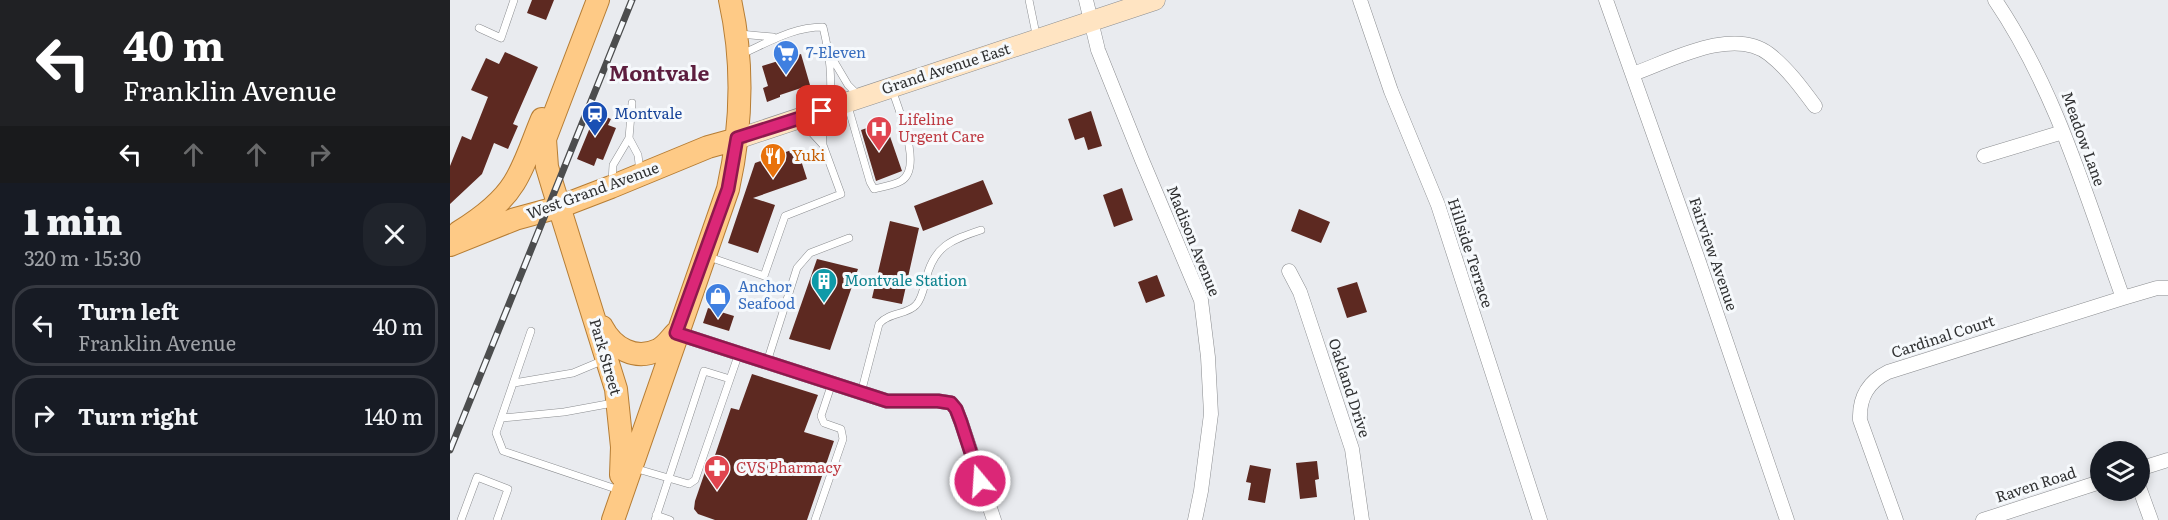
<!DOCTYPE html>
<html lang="en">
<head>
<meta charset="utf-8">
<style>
  :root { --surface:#171b24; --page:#20242c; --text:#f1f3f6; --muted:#9ea1a6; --line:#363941 }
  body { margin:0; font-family:Literata,serif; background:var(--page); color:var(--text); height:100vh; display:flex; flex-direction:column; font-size:22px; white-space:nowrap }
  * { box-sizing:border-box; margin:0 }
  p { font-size:20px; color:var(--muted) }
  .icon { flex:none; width:33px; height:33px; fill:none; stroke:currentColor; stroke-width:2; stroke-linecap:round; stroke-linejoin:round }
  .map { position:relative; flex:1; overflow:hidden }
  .details { display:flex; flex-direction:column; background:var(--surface); width:450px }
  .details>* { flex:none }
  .top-card { background:#202124; color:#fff; overflow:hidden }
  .buttons { position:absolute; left:1640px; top:441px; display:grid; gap:12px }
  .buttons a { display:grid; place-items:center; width:60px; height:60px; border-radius:50%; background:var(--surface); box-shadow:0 3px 9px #0003; font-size:30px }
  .pin { position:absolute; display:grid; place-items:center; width:51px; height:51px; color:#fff; margin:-26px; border-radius:12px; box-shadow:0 3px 9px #0006 }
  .me { position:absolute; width:66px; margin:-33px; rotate:342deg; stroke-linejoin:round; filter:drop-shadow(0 0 4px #0008) }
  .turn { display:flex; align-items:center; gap:21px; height:126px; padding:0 24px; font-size:27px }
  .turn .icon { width:78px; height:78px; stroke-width:2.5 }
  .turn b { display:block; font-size:42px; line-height:51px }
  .lanes { display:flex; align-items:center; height:57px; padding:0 24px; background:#0003; justify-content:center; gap:30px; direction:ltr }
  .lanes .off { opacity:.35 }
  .round { display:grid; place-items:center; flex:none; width:63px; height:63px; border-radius:24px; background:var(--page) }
  .summary { display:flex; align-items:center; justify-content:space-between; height:102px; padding:0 24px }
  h1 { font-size:36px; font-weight:800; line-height:45px }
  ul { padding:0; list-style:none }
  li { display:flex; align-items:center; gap:18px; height:81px; margin:0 12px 9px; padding:0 12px; border:3px solid var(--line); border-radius:24px }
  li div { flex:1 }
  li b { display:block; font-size:22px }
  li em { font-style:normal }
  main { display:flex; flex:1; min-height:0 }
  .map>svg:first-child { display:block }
</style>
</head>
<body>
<main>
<section class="details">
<div class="top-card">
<div class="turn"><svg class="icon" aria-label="left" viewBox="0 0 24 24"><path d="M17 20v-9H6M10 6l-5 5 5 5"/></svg><div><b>40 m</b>Franklin Avenue</div></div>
<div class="lanes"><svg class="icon" aria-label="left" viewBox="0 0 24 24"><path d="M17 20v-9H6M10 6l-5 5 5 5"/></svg><svg class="icon off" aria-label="ahead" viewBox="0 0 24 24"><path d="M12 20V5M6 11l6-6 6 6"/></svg><svg class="icon off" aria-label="ahead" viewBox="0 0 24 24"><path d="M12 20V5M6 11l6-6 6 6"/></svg><svg class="icon off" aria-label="right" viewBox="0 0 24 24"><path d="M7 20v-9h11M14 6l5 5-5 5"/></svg></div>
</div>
<div class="summary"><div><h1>1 min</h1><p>320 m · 15:30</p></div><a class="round"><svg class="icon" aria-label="close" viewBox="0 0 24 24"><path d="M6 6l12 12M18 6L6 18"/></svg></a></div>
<ul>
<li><svg class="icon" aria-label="left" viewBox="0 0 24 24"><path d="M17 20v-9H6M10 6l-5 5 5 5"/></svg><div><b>Turn left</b><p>Franklin Avenue</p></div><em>40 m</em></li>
<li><svg class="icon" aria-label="right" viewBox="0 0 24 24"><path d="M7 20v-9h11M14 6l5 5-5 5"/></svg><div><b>Turn right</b></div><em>140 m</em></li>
</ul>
</section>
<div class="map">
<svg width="1718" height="520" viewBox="0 0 1718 520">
  <rect width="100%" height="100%" fill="#e9ebef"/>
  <path fill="#5d2921" d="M 82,0 L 104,0 L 96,20 L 77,13 Z
    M 55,52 L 88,67 L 63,124 L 68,126 L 58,149 L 44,143 L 32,174 L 0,204 L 0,166 L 12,136 L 21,140 L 38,97 L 21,90 L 36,58 L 49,64 Z
    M 351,54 L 360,85 L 330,95 L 330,97 L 317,102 L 313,88 L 318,86 L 312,66 Z
    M 641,111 L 652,146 L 638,150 L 634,137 L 625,140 L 618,119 Z
    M 146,113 L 161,119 L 158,125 L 166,128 L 153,160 L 147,158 L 144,166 L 127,159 Z
    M 435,122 L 452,171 L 426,181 L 411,130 Z
    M 347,148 L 357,179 L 303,198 L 325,205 L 308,253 L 278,243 L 305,163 Z
    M 533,180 L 543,204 L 473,231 L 464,206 Z
    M 672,188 L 683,220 L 664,227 L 653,195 Z
    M 849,209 L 880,222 L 871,243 L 841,231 Z
    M 440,221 L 469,228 L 452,304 L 422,298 Z
    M 367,259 L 408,269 L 380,350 L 339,339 Z
    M 707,275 L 715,296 L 696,303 L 688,282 Z
    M 907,282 L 917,312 L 897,318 L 887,288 Z
    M 258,308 L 284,316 L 279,331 L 253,323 Z
    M 302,374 L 368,395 L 354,432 L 384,441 L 357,520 L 265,520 L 248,514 L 244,509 L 245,501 L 256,469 L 260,470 L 281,408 L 289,410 Z
    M 867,461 L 869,479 L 865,480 L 867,497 L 850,499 L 846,463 Z
    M 800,465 L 821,469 L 815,503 L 798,500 L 801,483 L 796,482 Z"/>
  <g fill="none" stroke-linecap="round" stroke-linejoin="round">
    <g stroke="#8b8d90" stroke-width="8">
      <path id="lane" d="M 579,0 L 587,39
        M 29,28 L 51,38 L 64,0
        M 290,34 L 323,37
        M 292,54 C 319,42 343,27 373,27 C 380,56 382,76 380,106
        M 382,58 L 398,85 L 408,95
        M 397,103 L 420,182 L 424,189 C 432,187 444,185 451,181 C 474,168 448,109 442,89
        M 350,120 L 373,145
        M 179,138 L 188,155 L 190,172
        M 162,182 L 163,165 L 179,138 L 182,103
        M 259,257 L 314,276 L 335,216 L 391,194 L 373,145 L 372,114
        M 81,331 L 46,433 L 53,451 L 169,490
        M 317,362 L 347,268 L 360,253 L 399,238
        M 64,383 L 123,373 L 154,360
        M 411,393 L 429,324 C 439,312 457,315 466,305 C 472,299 474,287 476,279 C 484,246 501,240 531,230
        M 52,418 L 114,412 L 163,403
        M 184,468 L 239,484 L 245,480 L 289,353
        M 206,515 L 220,520
        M 11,520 L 27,477 L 58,489 L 47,520
        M 205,520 L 254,371 L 280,379
        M 365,520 L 393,439 L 391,429 L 374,423 L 371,416 L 382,383"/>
    </g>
    <g stroke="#8b8d90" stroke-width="15">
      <path id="street" d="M 636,0 L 648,50 L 692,160 L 751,300 L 758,357 L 761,414 L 751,491 L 745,520
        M 910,0 L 941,91 L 988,205 L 1090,520
        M 1156,0 L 1249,262 L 1337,520
        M 1545,0 C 1606,90 1636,196 1673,298
        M 1183,74 C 1220,61 1283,26 1319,54 C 1337,68 1351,87 1365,106
        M 1534,156 L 1613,132
        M 839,271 L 850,292 L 902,449 L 912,520
        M 226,333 L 437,401 L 488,401 L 501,403 L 506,409 L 511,422 L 544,520
        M 1689,469 L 1718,460
        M 1689,487 L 1701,520
        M 1446,520 L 1410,420 C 1409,397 1418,382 1438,372 L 1673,298 L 1707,288 L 1718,288
        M 1533,520 L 1650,482"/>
    </g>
    <g stroke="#8b8d90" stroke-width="21">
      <path id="secondary" d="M 287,139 L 705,0"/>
    </g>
    <g stroke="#b67d34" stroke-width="24">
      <path id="primary" d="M 148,0 L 95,139 L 97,167 L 103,187 L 166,389 L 172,447 L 171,475
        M 9,232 C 30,219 51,204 64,183 C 76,164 83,140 92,119
        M 0,245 L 65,219 L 109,207 L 161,187 L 258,147 L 287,139
        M 152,327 C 163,348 185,361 208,350 C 215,347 221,338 226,333
        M 163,520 L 278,189 C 292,126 294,63 280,0"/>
    </g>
    <use href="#lane" stroke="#fff" stroke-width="7"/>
    <use href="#street" stroke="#fff" stroke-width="14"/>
    <use href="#secondary" stroke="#ffe4c2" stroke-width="20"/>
    <use href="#primary" stroke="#feca86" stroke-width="22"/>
    <g stroke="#4c4d4e" stroke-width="7">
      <path id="rail" d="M 0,450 L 182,0"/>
    </g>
    <use href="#rail" stroke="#f6f9fc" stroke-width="4.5" stroke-dasharray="14" stroke-linecap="butt"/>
  </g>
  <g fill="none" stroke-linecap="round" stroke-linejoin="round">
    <g stroke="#8e194d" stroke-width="15">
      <path id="route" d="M 372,111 L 287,138 L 278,189 L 226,333 L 437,401 L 488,401 L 501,403 L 506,409 L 511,422 L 530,481"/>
    </g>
    <use href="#route" stroke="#db2777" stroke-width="10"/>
  </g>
  <defs>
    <g id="supermarket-pin" transform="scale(1.35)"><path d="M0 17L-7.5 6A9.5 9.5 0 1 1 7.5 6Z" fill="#3f7fe0" stroke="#f6f9fc"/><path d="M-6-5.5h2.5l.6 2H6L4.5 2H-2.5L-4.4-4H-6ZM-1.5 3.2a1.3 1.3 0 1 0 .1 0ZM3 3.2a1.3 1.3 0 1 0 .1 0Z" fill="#fff"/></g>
    <g id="station-pin" transform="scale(1.35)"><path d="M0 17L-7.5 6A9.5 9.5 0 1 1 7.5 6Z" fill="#1a4fb4" stroke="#f6f9fc"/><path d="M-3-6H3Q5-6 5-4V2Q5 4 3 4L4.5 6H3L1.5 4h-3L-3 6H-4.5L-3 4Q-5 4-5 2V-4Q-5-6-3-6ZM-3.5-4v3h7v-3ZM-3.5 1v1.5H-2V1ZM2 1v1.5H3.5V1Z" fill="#fff"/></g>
    <g id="hospital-pin" transform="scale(1.35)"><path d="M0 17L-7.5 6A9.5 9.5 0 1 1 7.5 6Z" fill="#e0444e" stroke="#f6f9fc"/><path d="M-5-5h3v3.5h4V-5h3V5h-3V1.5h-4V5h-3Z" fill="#fff"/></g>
    <g id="restaurant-pin" transform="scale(1.35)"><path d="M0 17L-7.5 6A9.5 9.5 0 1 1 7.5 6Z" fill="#e8710a" stroke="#f6f9fc"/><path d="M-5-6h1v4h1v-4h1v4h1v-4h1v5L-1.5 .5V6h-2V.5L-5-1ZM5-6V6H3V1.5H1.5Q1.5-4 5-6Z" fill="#fff"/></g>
    <g id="building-pin" transform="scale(1.35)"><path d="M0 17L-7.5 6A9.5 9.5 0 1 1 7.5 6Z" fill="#0f9aa8" stroke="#f6f9fc"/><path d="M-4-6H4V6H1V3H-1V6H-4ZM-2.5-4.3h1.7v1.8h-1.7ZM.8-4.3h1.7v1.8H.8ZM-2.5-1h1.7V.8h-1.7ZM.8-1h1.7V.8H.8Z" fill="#fff"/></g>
    <g id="shop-pin" transform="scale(1.35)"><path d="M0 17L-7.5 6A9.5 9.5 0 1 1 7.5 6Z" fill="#3f7fe0" stroke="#f6f9fc"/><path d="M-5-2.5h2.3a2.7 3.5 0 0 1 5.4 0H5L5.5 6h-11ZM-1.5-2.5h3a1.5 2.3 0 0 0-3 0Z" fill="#fff"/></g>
    <g id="pharmacy-pin" transform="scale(1.35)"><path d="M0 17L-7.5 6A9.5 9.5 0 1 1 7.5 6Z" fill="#e0444e" stroke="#f6f9fc"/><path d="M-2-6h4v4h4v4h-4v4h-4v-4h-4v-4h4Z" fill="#fff"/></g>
  </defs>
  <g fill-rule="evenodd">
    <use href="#supermarket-pin" x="336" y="53"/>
    <use href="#station-pin" x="145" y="114"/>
    <use href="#hospital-pin" x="429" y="129"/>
    <use href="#restaurant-pin" x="323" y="156"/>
    <use href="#building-pin" x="374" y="281"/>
    <use href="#shop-pin" x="268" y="296"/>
    <use href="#pharmacy-pin" x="267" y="468"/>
  </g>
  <g text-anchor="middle" stroke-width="6" stroke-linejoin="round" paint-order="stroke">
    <g font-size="15" fill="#366cbe" stroke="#f6f9fc" text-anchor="start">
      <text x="356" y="58">7-Eleven</text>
      <text x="288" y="292">Anchor<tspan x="288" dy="17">Seafood</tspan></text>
    </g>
    <g font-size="15" fill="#303132" stroke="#f6f9fc">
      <text transform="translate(496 69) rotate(-18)" y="5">Grand Avenue East</text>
      <text transform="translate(1633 139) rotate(70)" y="5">Meadow Lane</text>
      <text transform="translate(143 191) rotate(-20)" y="5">West Grand Avenue</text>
      <text transform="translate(743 241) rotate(68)" y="5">Madison Avenue</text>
      <text transform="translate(1020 253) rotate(72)" y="5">Hillside Terrace</text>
      <text transform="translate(1263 254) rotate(71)" y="5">Fairview Avenue</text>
      <text transform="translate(1493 337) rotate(-18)" y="5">Cardinal Court</text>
      <text transform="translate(155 357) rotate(74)" y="5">Park Street</text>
      <text transform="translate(899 388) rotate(72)" y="5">Oakland Drive</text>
      <text transform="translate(1586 485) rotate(-18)" y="5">Raven Road</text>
    </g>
    <g font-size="15" fill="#164399" stroke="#f6f9fc" text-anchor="start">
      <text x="164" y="119">Montvale</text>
    </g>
    <g font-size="15" fill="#be3a42" stroke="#f6f9fc" text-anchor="start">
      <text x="448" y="125">Lifeline<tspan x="448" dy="17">Urgent Care</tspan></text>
      <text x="286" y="473">CVS Pharmacy</text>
    </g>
    <g font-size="15" fill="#c56008" stroke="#f6f9fc" text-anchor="start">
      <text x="342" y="161">Yuki</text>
    </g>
    <g font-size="15" fill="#0d838f" stroke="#f6f9fc" text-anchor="start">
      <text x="394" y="286">Montvale Station</text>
    </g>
    <g font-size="21" font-weight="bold" fill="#5d1e3f" stroke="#f6f9fc">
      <text x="209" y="81">Montvale</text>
    </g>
  </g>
</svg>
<div class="buttons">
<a><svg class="icon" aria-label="layers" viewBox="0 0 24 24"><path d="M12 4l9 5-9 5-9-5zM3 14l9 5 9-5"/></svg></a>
</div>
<div class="pin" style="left:372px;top:111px;background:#d93025"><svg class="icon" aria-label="arrive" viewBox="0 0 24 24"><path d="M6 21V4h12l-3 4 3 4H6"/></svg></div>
<svg class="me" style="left:530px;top:481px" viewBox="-20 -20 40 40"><circle r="17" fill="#db2777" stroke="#fff" stroke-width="3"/><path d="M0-11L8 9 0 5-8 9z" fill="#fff"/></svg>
</div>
</main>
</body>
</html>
